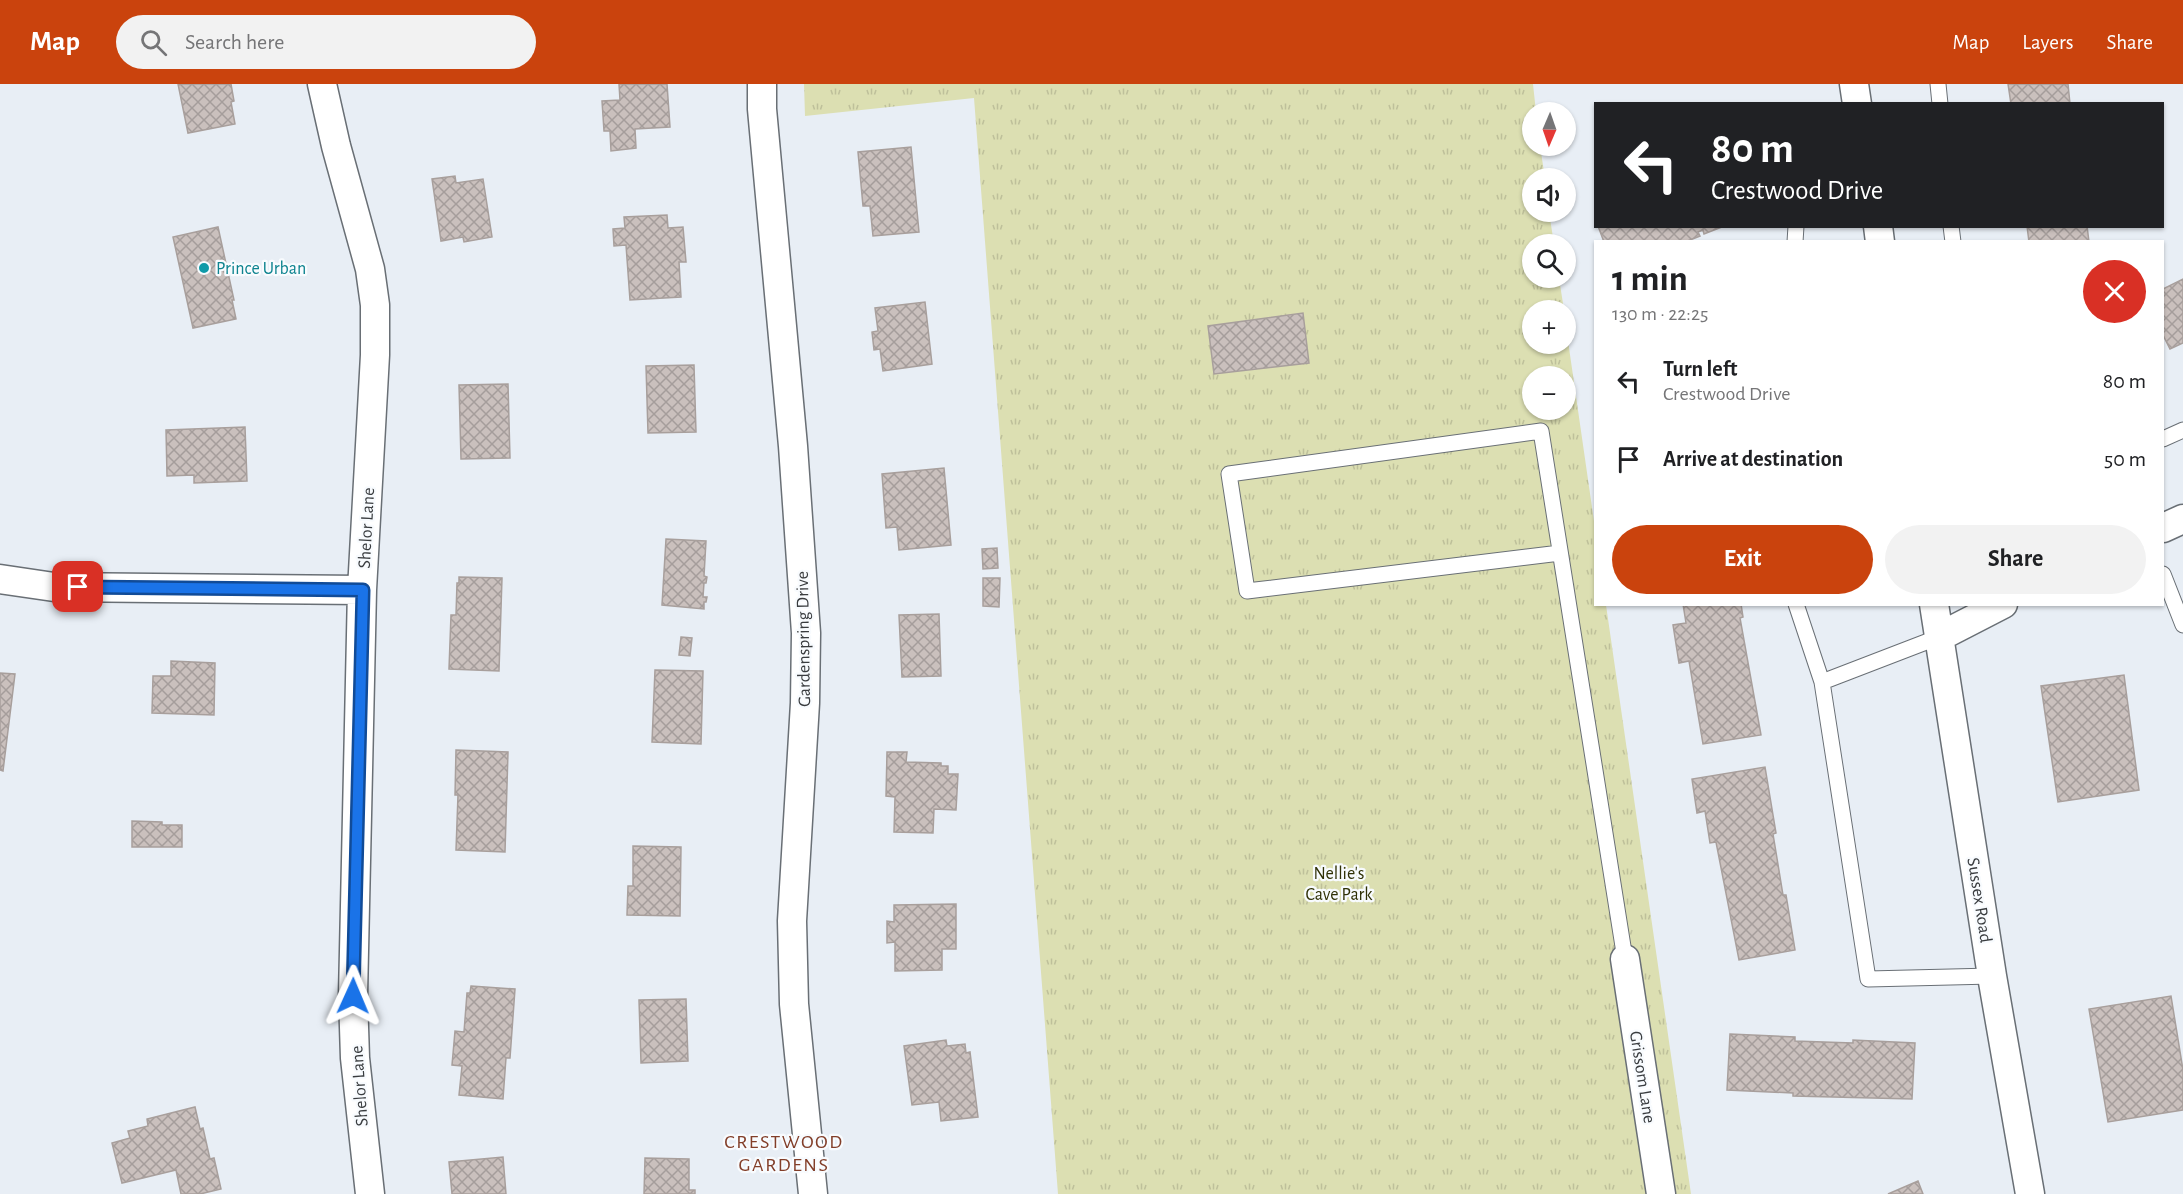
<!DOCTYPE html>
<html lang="en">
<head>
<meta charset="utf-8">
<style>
  :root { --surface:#fff; --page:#f2f2f2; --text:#202124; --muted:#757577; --accent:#ca430d }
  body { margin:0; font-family:"Alegreya Sans",sans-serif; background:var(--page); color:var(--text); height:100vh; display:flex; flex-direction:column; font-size:22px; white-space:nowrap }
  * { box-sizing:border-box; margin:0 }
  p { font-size:20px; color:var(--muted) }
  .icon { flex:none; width:33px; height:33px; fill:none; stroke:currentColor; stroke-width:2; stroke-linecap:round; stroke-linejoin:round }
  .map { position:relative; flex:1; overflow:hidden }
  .side { position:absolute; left:1594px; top:156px; width:570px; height:366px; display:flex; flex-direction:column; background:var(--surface); border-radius:0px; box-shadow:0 2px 4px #0004 }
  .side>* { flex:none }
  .banner { position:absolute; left:1594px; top:18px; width:570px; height:126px; border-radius:0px; box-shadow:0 2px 4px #0004; background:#202124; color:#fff; overflow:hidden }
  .needle { width:39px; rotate:182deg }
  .tools { position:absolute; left:1522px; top:18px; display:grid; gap:12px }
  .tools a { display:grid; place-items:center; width:54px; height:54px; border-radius:50%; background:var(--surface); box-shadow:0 2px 4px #0004; font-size:30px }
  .pin { position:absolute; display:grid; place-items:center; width:51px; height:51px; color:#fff; margin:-26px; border-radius:12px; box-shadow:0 3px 9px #0006 }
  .me { position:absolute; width:66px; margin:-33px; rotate:1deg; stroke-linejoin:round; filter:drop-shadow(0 0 4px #0008) }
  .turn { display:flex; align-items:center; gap:21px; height:126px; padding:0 18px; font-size:27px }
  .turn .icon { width:78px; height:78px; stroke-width:2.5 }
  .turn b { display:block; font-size:42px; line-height:51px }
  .round { display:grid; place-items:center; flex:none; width:63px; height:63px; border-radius:32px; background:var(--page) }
  .headline { display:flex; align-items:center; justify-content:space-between; height:102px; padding:0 18px }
  h1 { font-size:36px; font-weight:700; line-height:45px }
  .button { display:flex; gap:12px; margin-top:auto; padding:12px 18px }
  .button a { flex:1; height:69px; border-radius:36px; background:var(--accent); color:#fff; font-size:24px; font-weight:700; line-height:69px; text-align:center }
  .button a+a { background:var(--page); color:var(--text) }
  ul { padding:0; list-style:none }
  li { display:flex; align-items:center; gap:18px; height:78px; padding:0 18px }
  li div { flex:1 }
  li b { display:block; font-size:22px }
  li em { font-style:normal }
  header { display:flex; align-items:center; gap:36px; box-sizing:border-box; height:84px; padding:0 30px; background:var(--accent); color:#fff }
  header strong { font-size:28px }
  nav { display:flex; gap:33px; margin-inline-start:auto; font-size:21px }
  .search { width:420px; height:54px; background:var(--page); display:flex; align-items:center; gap:15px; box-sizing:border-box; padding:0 21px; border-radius:33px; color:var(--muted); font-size:22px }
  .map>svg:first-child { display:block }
</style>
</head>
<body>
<header>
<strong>Map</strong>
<div class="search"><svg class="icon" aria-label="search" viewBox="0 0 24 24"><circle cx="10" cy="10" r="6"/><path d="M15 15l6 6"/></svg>Search here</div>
<nav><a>Map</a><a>Layers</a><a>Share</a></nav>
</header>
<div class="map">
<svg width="2183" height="1110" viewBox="0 0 2183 1110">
  <defs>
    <pattern id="park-tufts" width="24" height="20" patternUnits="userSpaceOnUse" patternTransform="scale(1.5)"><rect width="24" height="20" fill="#dcdfb2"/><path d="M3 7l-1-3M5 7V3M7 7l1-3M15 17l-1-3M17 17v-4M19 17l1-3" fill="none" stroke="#bec09a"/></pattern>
    <pattern id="building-cross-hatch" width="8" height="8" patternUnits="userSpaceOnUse" patternTransform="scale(1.5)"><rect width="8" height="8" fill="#cac0bd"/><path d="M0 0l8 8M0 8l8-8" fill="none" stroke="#a59d9b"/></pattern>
  </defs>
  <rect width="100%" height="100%" fill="#e8eef5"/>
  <path fill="url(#park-tufts)" fill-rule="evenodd" d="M 804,0 L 1533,0 L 1536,28 L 1533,28 L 1533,62 L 1540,62 L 1545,94 L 1533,94 L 1533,128 L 1549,128 L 1554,160 L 1533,160 L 1533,194 L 1559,194 L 1564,226 L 1533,226 L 1533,260 L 1566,260 L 1566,243 L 1596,451 L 1596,520 L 1606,521 L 1691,1110 L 1058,1110 L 974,14 L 805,32 ZM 1533,292 L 1566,292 L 1566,326 L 1533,326 Z"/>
  <path fill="url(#building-cross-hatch)" stroke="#a89f9c" stroke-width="1.5" d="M 178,0 L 231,0 L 234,17 L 231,18 L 235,40 L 188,49 Z
    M 619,0 L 667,0 L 670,43 L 635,45 L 636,64 L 611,67 L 610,47 L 604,47 L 602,17 L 620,16 Z
    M 2008,0 L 2068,0 L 2070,20 L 2011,20 Z
    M 911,63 L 919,148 L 873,152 L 870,122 L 863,122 L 858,68 Z
    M 455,92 L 456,99 L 483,95 L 492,153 L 464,158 L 463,153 L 441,157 L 432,95 Z
    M 667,131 L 668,144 L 683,143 L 686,178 L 679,178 L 681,213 L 630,216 L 626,161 L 614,162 L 613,145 L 625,144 L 624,133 Z
    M 1598,142 L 1721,142 L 1722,143 L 1704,150 L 1703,146 L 1698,148 L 1700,152 L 1685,158 L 1604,158 Z
    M 2027,142 L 2087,142 L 2089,158 L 2029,158 Z
    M 218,143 L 234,216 L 232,216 L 236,235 L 193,244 L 173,153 Z
    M 2183,195 L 2183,259 L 2170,265 L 2163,251 L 2163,205 Z
    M 925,218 L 932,280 L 883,287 L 880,265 L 874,266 L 872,248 L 878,247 L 875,224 Z
    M 1303,229 L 1309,279 L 1214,290 L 1208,242 Z
    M 694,281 L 696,348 L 648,349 L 646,282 Z
    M 508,300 L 510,374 L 461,375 L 459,301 Z
    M 245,343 L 247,397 L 194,399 L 194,391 L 167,392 L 166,346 Z
    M 944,384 L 951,461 L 899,466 L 897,443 L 886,444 L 882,390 Z
    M 666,455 L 706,457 L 704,492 L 707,493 L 706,499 L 704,499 L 703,513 L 707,513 L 706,518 L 704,518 L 704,525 L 662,521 Z
    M 997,464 L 998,484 L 983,485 L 982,465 Z
    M 459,493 L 502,494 L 499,587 L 449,585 L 451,531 L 456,531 L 457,499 L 459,499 Z
    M 983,494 L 1000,494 L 999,523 L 983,522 Z
    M 1683,520 L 1741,520 L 1743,533 L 1740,534 L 1761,651 L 1703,660 L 1689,577 L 1679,579 L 1673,541 L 1686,539 Z
    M 939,530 L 941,592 L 902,593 L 899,531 Z
    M 681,553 L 692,554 L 690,572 L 679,571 Z
    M 171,577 L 215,579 L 214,631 L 152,629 L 153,592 L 171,592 Z
    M 655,586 L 703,587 L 701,660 L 652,658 Z
    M 0,589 L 15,590 L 3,687 L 0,686 Z
    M 2124,591 L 2139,706 L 2058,718 L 2041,602 Z
    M 456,666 L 508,668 L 505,768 L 456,766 L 458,711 L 455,711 Z
    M 887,668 L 907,668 L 906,678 L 941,679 L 941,682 L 948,682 L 948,690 L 958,690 L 956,726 L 934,725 L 933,749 L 894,748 L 895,713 L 886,712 Z
    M 1765,683 L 1776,749 L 1773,750 L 1783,811 L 1786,811 L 1795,866 L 1739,876 L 1716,758 L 1710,759 L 1705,727 L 1697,729 L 1692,695 Z
    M 132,737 L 162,738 L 162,741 L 182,741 L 182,763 L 132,763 Z
    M 633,762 L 681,763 L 680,832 L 627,831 L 628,802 L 633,802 Z
    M 956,820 L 956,865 L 942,865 L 942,886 L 895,887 L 895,858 L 887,859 L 887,837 L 894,838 L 894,821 Z
    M 471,902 L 515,905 L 510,974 L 506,974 L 503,1015 L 459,1011 L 462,982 L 452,981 L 455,947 L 464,948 L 467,909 L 470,909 Z
    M 2171,912 L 2183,986 L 2183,1026 L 2108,1038 L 2089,925 Z
    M 686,915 L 688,977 L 641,979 L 639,916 Z
    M 1730,950 L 1795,953 L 1795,957 L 1853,959 L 1853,956 L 1915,959 L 1912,1015 L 1793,1012 L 1793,1009 L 1727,1006 Z
    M 946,956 L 947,962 L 965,960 L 966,969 L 970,968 L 978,1033 L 941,1037 L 939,1018 L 912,1021 L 904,962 Z
    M 195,1023 L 200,1045 L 203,1044 L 210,1075 L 214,1074 L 221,1105 L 200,1110 L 181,1110 L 176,1086 L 122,1099 L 112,1059 L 130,1054 L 128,1047 L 148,1042 L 147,1035 Z
    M 503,1073 L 506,1110 L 452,1110 L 449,1078 Z
    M 645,1074 L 689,1075 L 689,1106 L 695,1106 L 695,1110 L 644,1110 Z
    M 1918,1097 L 1923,1110 L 1888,1110 Z"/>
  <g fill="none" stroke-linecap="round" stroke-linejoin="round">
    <g stroke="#696f75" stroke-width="17">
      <path id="service" d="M 1938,0 L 1940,20
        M 1951,142 L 1953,158
        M 1795,158 L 1796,142
        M 2163,355 L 2183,346
        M 1560,469 L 1247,507 L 1229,390 L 1541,347 L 1625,875
        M 2163,490 L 2183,541
        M 1796,520 L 1822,598 L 1868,895 L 1992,892
        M 1822,598 L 1939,553"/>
    </g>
    <g stroke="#696f75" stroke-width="31">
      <path id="minor" d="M 322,0 L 336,62 L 370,185 L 375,221 L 375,271 L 362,506 L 353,912 L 355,974 L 370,1110
        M 762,0 L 762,25 L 793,362 L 806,549 L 805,619 L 792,837 L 794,920 L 813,1110
        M 1854,0 L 1857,20
        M 1878,142 L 1880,158
        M 2163,444 L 2183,435
        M 0,495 L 54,503 L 362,506
        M 1934,520 L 1992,892 L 2030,1110
        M 1939,553 L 2003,520
        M 1625,875 L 1661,1110"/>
    </g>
    <use href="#service" stroke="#fff" stroke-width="15"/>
    <use href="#minor" stroke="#fff" stroke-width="28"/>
  </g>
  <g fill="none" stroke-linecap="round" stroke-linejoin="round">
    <g stroke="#114b97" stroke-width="15">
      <path id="route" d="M 78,503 L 363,506 L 353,912"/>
    </g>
    <use href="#route" stroke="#1a73e8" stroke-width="10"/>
  </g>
  <circle fill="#0f9aa8" stroke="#f8fbfe" stroke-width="2" cx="204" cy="184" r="6"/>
  <g text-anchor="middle" stroke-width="4.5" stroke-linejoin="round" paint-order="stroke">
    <g font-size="18" fill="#0d838f" stroke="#f8fbfe" text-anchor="start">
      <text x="216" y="190">Prince Urban</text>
    </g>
    <g font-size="18" fill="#393c3f" stroke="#f8fbfe">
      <text transform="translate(366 444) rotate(-87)" y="6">Shelor Lane</text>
      <text transform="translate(803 555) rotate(-91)" y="6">Gardenspring Drive</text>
      <text transform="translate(1980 816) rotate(81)" y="6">Sussex Road</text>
      <text transform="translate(1643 993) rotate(81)" y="6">Grissom Lane</text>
      <text transform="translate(359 1002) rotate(-94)" y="6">Shelor Lane</text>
    </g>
    <g font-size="18" fill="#2f3005" stroke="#f8fbfe">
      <text x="1339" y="795">Nellie's<tspan x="1339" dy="21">Cave Park</tspan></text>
    </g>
    <g font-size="20" letter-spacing="1.5" fill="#823e29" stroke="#f8fbfe">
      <text x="784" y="1064">CRESTWOOD<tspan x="784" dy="23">GARDENS</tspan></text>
    </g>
  </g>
</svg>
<div class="tools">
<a><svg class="needle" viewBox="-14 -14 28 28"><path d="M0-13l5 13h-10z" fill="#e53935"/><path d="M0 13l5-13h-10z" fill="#757577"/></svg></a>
<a><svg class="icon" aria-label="sound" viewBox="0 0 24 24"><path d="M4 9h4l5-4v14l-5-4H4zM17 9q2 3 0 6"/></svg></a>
<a><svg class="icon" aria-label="search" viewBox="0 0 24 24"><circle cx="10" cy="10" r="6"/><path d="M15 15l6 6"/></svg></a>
<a>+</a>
<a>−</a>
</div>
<div class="pin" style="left:78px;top:503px;background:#d93025"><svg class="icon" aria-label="arrive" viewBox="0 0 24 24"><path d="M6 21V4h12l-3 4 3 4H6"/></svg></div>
<svg class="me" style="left:353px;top:912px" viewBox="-20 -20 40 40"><path d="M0-17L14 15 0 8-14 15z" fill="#1a73e8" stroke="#fff" stroke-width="4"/></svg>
<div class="banner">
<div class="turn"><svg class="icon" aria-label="left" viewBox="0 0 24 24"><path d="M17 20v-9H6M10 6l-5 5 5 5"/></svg><div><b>80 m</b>Crestwood Drive</div></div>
</div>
<section class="side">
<div class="headline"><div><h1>1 min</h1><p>130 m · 22:25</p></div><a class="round" style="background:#d93025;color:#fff"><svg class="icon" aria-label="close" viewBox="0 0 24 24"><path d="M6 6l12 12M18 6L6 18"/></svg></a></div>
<ul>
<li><svg class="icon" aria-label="left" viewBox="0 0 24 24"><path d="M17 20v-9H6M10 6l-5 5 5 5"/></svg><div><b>Turn left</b><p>Crestwood Drive</p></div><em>80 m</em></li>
<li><svg class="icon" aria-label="arrive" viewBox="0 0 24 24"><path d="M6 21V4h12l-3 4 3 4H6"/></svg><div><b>Arrive at destination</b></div><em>50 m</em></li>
</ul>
<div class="button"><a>Exit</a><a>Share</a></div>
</section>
</div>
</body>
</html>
